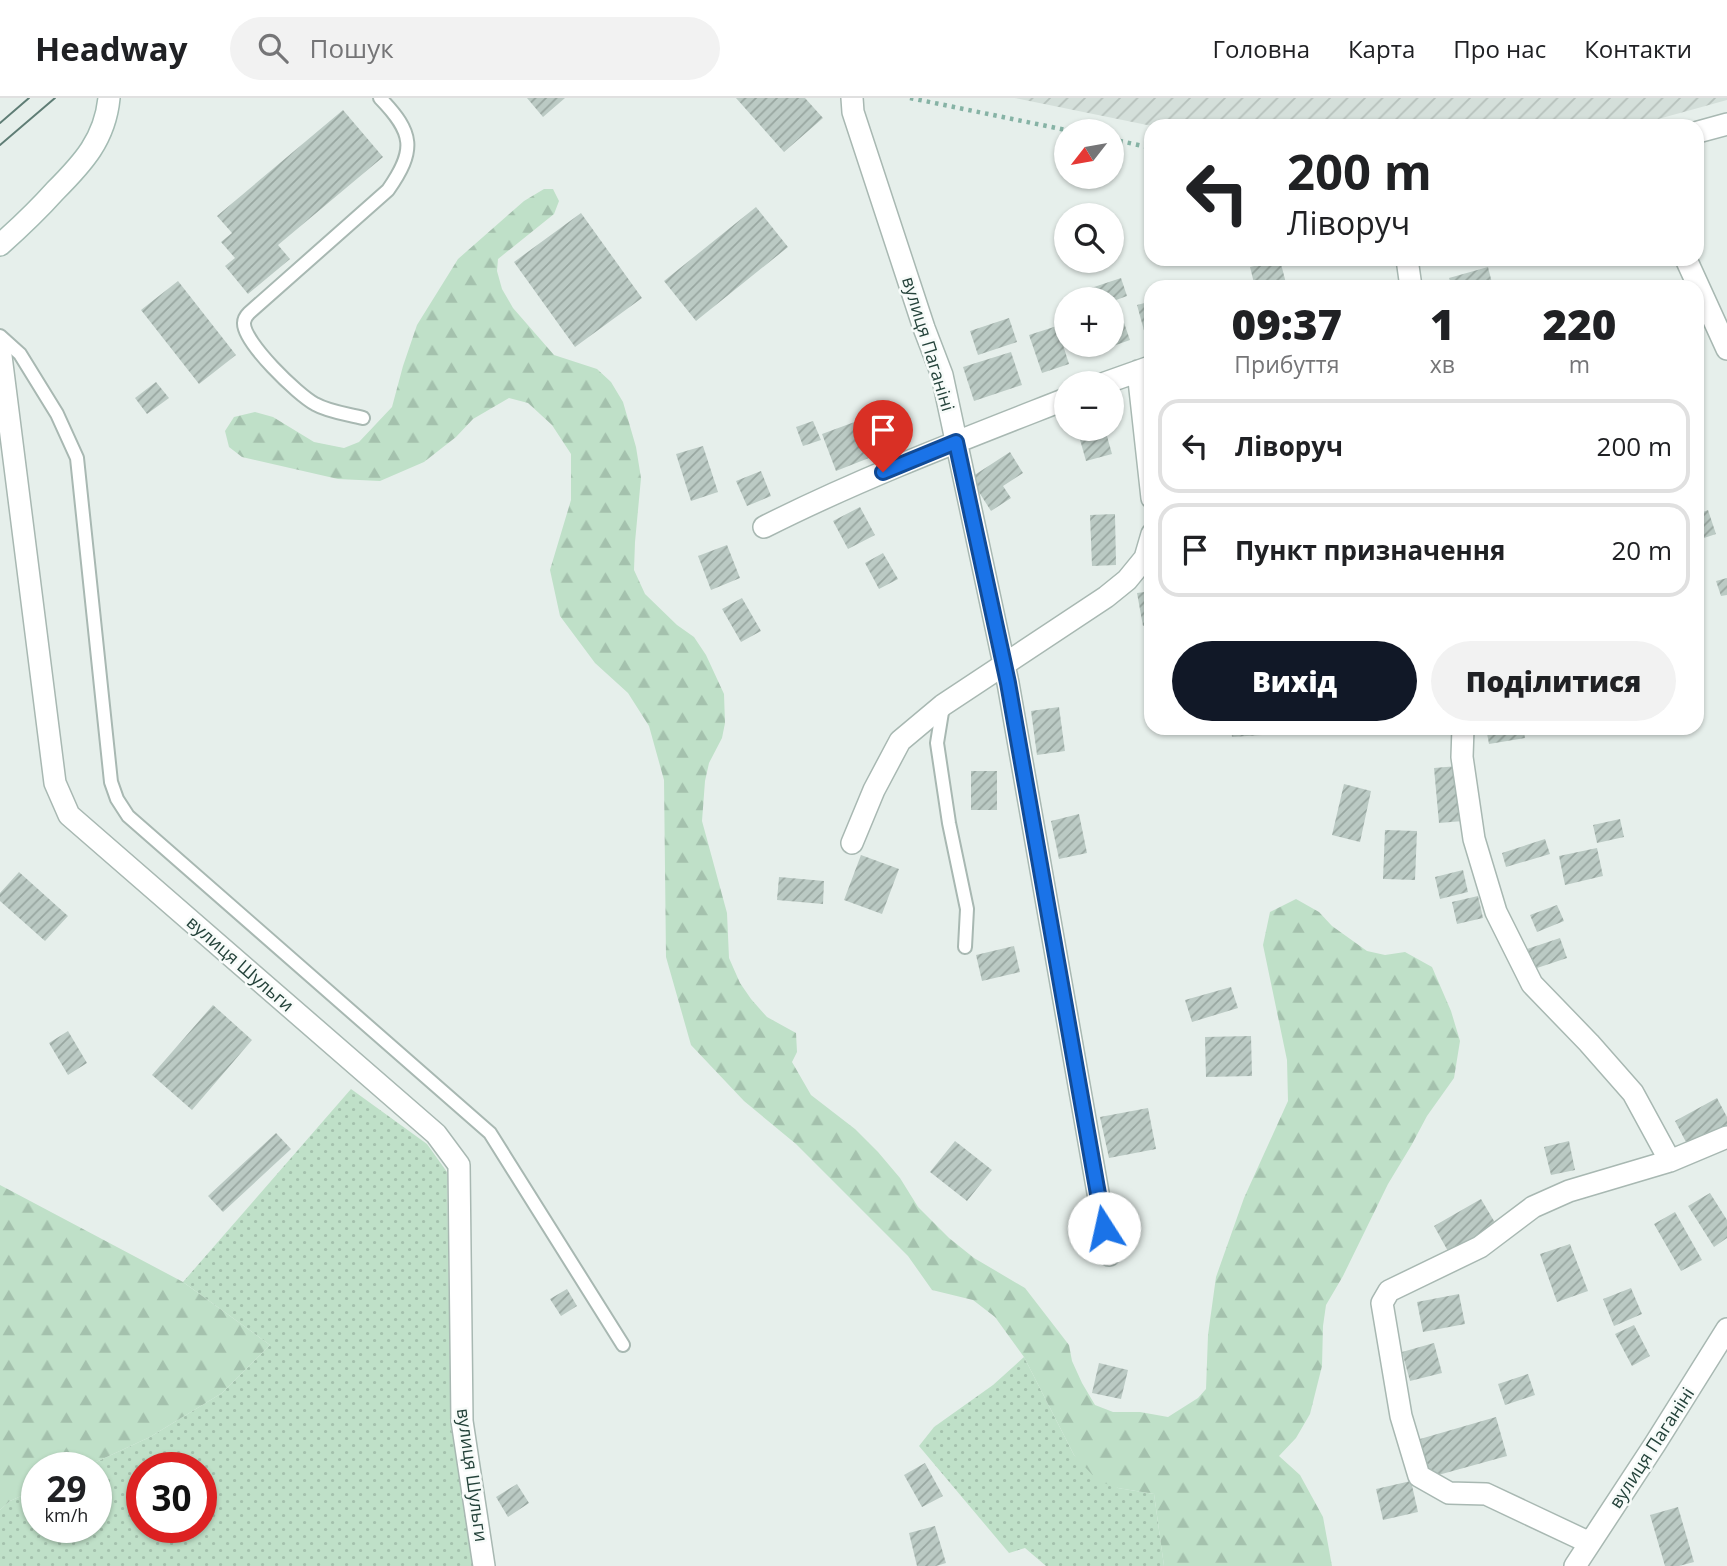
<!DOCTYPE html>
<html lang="uk">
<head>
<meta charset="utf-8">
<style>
  :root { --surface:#fff; --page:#f2f2f2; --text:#202124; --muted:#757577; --line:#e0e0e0; --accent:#111827 }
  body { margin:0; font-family:"Open Sans",sans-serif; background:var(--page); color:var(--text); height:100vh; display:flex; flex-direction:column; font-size:26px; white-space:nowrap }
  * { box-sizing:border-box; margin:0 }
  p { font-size:23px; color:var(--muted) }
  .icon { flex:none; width:38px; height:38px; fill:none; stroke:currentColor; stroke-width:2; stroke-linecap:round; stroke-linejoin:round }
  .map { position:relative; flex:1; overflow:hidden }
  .side { position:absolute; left:1144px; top:182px; width:560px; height:455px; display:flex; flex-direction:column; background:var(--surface); border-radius:21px; box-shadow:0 2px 5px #0004 }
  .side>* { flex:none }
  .guide { position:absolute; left:1144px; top:21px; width:560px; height:147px; border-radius:21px; box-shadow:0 2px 5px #0004; background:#fff; color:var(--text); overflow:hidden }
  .needle { width:46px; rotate:239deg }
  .buttons { position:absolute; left:1054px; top:21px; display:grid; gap:14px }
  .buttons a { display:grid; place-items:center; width:70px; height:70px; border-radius:50%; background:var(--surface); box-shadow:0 2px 5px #0004; font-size:35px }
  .speed { position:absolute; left:21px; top:1354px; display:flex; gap:14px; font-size:35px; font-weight:700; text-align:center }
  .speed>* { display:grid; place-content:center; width:91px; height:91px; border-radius:50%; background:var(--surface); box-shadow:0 2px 5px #0004; line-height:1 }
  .speed small { font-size:18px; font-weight:400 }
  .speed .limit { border:10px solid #d22; background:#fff; color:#111 }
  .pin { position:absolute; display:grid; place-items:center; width:60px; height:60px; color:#fff; margin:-72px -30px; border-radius:50% 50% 50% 0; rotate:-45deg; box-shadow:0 0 7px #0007 }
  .pin .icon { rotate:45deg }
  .me { position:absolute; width:77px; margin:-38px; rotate:350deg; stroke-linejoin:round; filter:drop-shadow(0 0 5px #0008) }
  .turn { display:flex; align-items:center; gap:24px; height:147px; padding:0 28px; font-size:32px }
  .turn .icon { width:91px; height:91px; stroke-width:2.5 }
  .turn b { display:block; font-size:49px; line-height:60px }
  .eta { display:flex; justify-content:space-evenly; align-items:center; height:119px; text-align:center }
  .eta b { font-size:42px; font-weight:800; line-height:49px }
  .cta { display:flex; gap:14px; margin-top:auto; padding:14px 28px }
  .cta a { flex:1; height:80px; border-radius:42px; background:var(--accent); color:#fff; font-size:28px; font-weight:800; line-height:80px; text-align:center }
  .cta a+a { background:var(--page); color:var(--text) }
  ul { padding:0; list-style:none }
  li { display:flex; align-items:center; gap:21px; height:94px; margin:0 14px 10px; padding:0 14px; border:4px solid var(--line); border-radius:21px }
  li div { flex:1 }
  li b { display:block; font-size:26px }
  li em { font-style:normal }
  header { display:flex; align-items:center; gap:42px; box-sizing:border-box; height:98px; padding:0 35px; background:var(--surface); border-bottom:2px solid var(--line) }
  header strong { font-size:33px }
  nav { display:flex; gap:38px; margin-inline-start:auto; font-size:24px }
  .search { width:490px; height:63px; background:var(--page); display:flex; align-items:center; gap:18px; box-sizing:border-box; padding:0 24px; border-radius:38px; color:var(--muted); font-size:26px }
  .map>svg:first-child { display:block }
</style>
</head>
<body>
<header>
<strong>Headway</strong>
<div class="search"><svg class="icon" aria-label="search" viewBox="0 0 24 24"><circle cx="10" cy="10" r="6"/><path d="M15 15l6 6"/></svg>Пошук</div>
<nav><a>Головна</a><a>Карта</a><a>Про нас</a><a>Контакти</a></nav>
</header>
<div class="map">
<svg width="1727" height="1468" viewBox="0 0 1727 1468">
  <defs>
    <pattern id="industrial-furrows" width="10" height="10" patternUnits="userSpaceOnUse" patternTransform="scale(1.75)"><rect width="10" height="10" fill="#d4dfda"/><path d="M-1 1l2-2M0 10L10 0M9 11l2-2" fill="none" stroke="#b6c1bc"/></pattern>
    <pattern id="grass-dots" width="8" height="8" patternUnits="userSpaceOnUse" patternTransform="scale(1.75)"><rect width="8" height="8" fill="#bfe0c8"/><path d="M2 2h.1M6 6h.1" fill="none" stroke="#a4c1ad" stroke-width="1.8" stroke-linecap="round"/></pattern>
    <pattern id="forest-firs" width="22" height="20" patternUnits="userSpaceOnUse" patternTransform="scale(1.75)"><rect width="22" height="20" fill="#bfe0c8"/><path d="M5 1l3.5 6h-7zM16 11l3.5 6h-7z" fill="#a4c1ad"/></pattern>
    <pattern id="building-hatch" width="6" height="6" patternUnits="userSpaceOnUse" patternTransform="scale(1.75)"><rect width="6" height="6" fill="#bbcac4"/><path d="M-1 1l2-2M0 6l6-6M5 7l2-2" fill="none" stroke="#98a6a0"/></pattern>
  </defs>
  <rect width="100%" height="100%" fill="#e6efeb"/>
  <path fill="url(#industrial-furrows)" d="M 1015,0 L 1727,0 L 1727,2 L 1633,28 L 1152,28 Z"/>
  <path fill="url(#grass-dots)" fill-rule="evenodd" d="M 351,991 L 427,1046 L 447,1074 L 451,1329 L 475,1468 L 0,1468 L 0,1412 L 10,1403 L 37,1391 L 37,1430 L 96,1430 L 96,1370 L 83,1370 L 150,1339 L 222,1295 L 270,1247 L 183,1184 ZM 142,1370 L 201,1370 L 201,1430 L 142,1430 Z
    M 1024,1259 L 1074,1357 L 1118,1390 L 1154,1396 L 1164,1468 L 1046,1468 L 1025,1450 L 1009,1455 L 919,1348 L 934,1329 L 993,1287 Z"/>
  <path fill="url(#forest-firs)" d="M 544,91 L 553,91 L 559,103 L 554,116 L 498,161 L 497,173 L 502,191 L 513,210 L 554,257 L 597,271 L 611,284 L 623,304 L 636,349 L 641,380 L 635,444 L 634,472 L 645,496 L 677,527 L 694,539 L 706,557 L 724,596 L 725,625 L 722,640 L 709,665 L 705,683 L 702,723 L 727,815 L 729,860 L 740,885 L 751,901 L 767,919 L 796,935 L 797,954 L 792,964 L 811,997 L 855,1031 L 878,1054 L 900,1080 L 918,1109 L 949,1140 L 974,1160 L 1025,1190 L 1069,1247 L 1072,1263 L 1082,1285 L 1095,1307 L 1113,1314 L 1140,1314 L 1168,1319 L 1198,1300 L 1206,1291 L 1208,1237 L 1216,1179 L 1244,1100 L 1288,1003 L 1287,962 L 1263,847 L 1270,814 L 1296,801 L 1319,814 L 1332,828 L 1367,853 L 1385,857 L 1405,854 L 1432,869 L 1451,913 L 1460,943 L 1454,980 L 1427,1018 L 1411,1048 L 1388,1086 L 1343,1178 L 1326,1207 L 1323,1228 L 1322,1268 L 1310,1316 L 1296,1340 L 1279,1358 L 1300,1377 L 1323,1419 L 1332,1468 L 1164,1468 L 1154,1396 L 1118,1390 L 1098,1383 L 1074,1357 L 1024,1259 L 995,1219 L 973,1202 L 932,1192 L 908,1158 L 796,1046 L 744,1003 L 691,947 L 666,859 L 664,682 L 649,628 L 628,595 L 595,565 L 560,518 L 550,472 L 571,402 L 571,356 L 552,327 L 528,305 L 509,300 L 473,321 L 456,339 L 424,364 L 380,383 L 338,381 L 242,359 L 229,349 L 225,333 L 234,319 L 255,314 L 273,319 L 314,344 L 344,350 L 359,344 L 392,309 L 403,268 L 417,227 L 458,161 L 524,103 Z
    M 0,1087 L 183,1184 L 270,1247 L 222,1295 L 150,1339 L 83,1370 L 37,1370 L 37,1391 L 10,1403 L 0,1412 Z"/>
  <path fill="url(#building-hatch)" d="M 527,0 L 565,0 L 543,19 Z
    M 736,0 L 805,0 L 823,20 L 784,54 Z
    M 343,12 L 383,59 L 278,147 L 290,161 L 248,196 L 225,168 L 235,160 L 221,144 L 232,135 L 217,118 Z
    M 756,109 L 788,149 L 696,223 L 664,183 Z
    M 581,115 L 642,200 L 575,249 L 514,164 Z
    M 1280,162 L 1287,189 L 1255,189 L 1250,169 Z
    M 1488,169 L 1493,189 L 1452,189 L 1449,180 Z
    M 1121,180 L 1127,198 L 1116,202 L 1130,242 L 1099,253 L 1097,247 L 1111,247 L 1111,201 L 1082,201 L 1079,194 Z
    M 178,183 L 236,257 L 199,286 L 141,212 Z
    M 1152,203 L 1152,246 L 1148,247 L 1137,207 Z
    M 1009,220 L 1017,244 L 978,257 L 970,233 Z
    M 1057,228 L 1069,266 L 1042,275 L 1029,237 Z
    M 1011,254 L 1022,287 L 974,303 L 963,269 Z
    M 156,284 L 169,300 L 147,316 L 135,300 Z
    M 860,322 L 874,358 L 836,373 L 822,336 Z
    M 813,323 L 821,342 L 803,348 L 796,329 Z
    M 1077,331 L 1105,331 L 1112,356 L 1086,363 Z
    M 703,348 L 718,394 L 691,403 L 676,356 Z
    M 1010,354 L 1023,375 L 1003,388 L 1011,400 L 991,413 L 970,380 Z
    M 761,373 L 771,398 L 747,408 L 736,383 Z
    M 860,409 L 875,437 L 848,451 L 833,423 Z
    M 1708,412 L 1716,436 L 1698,442 L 1698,416 Z
    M 1115,416 L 1116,467 L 1092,468 L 1090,417 Z
    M 727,447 L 740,480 L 711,492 L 698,458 Z
    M 883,455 L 898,481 L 879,491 L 865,465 Z
    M 1727,480 L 1727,497 L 1721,498 L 1716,483 Z
    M 1152,493 L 1152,526 L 1143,528 L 1137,495 Z
    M 742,500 L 761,533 L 741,544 L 722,511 Z
    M 1059,609 L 1065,653 L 1037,657 L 1031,613 Z
    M 1231,630 L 1262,630 L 1262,637 L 1232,639 Z
    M 1486,630 L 1523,630 L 1525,640 L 1489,646 Z
    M 1458,668 L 1463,723 L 1439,725 L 1434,670 Z
    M 971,673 L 997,673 L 997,712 L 971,712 Z
    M 1344,686 L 1371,693 L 1360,744 L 1332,737 Z
    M 1079,716 L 1087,755 L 1059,761 L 1051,723 Z
    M 1620,721 L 1624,739 L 1597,745 L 1593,727 Z
    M 1385,732 L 1417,733 L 1415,782 L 1383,781 Z
    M 1545,741 L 1550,756 L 1506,769 L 1502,755 Z
    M 1597,750 L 1603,778 L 1565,787 L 1559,758 Z
    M 861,757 L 899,771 L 882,816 L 844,802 Z
    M 1463,772 L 1468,794 L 1440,801 L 1435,779 Z
    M 19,774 L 68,818 L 45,843 L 0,803 L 0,795 Z
    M 779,779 L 824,783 L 823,806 L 777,802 Z
    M 1478,798 L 1483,820 L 1457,826 L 1452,804 Z
    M 1557,807 L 1564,823 L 1537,834 L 1530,817 Z
    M 1560,840 L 1567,860 L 1531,872 L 1524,852 Z
    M 1014,848 L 1020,874 L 982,883 L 976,857 Z
    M 1231,889 L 1238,910 L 1192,924 L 1185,902 Z
    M 213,907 L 252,942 L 192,1012 L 152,977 Z
    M 68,933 L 87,965 L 68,977 L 49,945 Z
    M 1251,938 L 1252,978 L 1206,979 L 1205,939 Z
    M 1717,1000 L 1727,1019 L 1727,1027 L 1688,1048 L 1675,1023 Z
    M 1148,1010 L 1156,1051 L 1109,1060 L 1100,1019 Z
    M 276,1035 L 291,1051 L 223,1114 L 208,1098 Z
    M 955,1043 L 992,1072 L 967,1103 L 930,1074 Z
    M 1569,1043 L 1575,1072 L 1551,1077 L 1544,1049 Z
    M 1710,1095 L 1727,1122 L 1727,1140 L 1714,1149 L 1688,1108 Z
    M 1481,1101 L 1497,1128 L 1449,1155 L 1434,1128 Z
    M 1675,1114 L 1702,1162 L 1681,1173 L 1654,1126 Z
    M 1570,1146 L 1588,1193 L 1557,1204 L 1540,1156 Z
    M 1631,1190 L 1642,1216 L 1614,1228 L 1603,1201 Z
    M 567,1191 L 577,1208 L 561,1218 L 550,1201 Z
    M 1459,1196 L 1465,1226 L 1423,1234 L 1417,1204 Z
    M 1634,1227 L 1650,1258 L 1632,1268 L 1615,1236 Z
    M 1434,1245 L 1442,1275 L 1410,1283 L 1402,1254 Z
    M 1099,1265 L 1128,1272 L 1121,1301 L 1092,1295 Z
    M 1528,1276 L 1535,1297 L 1505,1307 L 1498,1286 Z
    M 1496,1319 L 1507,1358 L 1431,1379 L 1420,1341 Z
    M 925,1365 L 943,1398 L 922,1409 L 904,1377 Z
    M 1411,1383 L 1418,1414 L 1383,1422 L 1376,1391 Z
    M 517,1386 L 529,1405 L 508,1419 L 496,1399 Z
    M 1678,1409 L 1694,1464 L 1679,1468 L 1665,1468 L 1650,1417 Z
    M 935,1428 L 946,1465 L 936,1468 L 917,1468 L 909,1435 Z"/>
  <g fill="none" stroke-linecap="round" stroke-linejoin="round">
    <g stroke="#a8b8b2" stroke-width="16">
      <path id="lane" d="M 0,238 L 20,256 L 57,316 L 77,360 L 111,684 L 117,701 L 128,718 L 490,1035 L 623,1247
        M 363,320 C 348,316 329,314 315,306 C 298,297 243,244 244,225 C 244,221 246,218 249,215 L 388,92 C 416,52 414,35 380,0
        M 943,608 L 937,645 L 949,725 L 967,811 L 965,849"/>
    </g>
    <g stroke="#a8b8b2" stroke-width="24">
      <path id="street" d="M 852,0 L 853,14 L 924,230 L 942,277 L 1008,585 L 1109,1157
        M 1698,34 L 1727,26
        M 1407,161 L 1411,189
        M 1686,161 L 1727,251
        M 0,250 L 55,685 L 69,717 L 436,1036 L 459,1067 L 462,1323 L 484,1468
        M 1138,273 L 1152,400
        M 1105,285 L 1150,269
        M 764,429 C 861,380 964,341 1066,301
        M 1463,630 L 1462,659 L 1474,741 L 1496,814 L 1532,886 L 1589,945 L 1633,995 L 1670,1063
        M 852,745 L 874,692 L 900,643 L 943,607 L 1106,499 L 1127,482 L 1145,460 L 1152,436
        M 1590,1445 L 1486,1396 L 1449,1395 L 1419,1378 L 1401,1318 L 1382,1205 L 1389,1193 L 1480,1149 L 1533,1109 L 1569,1093 L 1670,1063 L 1727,1039
        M 1575,1468 L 1655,1346 L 1727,1231"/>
    </g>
    <g stroke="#a4bbb3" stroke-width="24">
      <path id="secondary" d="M 0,147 C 19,130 38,112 55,93 C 83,65 105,41 109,0"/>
    </g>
    <path stroke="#86b3a5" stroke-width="4.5" stroke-dasharray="3.5 5" stroke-linecap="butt" d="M 910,0 L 1071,33
      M 1111,41 L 1152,50"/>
    <use href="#lane" stroke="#fff" stroke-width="12"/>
    <use href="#street" stroke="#fff" stroke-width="21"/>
    <use href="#secondary" stroke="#fff" stroke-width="21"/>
    <path stroke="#5f7d75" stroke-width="2" d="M 0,25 L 29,0
      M 0,47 L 55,0"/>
  </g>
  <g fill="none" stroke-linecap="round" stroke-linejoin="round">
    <g stroke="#114b97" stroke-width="18">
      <path id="route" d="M 883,374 L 956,344 L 1008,585 L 1104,1130"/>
    </g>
    <use href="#route" stroke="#1a73e8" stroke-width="12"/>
  </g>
  <g text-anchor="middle" stroke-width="5" stroke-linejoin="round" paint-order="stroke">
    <g font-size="18" fill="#24423a" stroke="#f7fbf9">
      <text transform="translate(928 246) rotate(73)" y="6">вулиця Паганіні</text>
      <text transform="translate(240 866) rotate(41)" y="6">вулиця Шульги</text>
      <text transform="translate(1652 1350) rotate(-57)" y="6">вулиця Паганіні</text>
      <text transform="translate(472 1377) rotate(82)" y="6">вулиця Шульги</text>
    </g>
  </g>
</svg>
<div class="buttons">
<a><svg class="needle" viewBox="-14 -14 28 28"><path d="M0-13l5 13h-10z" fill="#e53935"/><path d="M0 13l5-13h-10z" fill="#757577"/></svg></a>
<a><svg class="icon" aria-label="search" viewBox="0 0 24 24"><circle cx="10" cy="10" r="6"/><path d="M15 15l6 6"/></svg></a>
<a>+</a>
<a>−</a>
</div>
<div class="speed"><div>29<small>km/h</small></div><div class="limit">30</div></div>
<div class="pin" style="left:883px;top:374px;background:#d93025"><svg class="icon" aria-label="arrive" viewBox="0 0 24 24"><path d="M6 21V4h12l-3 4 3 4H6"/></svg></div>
<svg class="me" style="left:1104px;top:1130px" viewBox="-20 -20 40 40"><circle r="19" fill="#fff"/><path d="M0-13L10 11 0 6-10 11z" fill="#1a73e8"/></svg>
<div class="guide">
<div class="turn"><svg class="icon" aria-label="left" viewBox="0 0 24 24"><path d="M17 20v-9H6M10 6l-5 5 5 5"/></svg><div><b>200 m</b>Ліворуч</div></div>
</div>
<section class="side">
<div class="eta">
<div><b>09:37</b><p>Прибуття</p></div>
<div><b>1</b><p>хв</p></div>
<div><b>220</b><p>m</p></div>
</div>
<ul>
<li><svg class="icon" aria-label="left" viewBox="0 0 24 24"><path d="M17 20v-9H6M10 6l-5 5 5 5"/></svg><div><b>Ліворуч</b></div><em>200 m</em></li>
<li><svg class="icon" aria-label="arrive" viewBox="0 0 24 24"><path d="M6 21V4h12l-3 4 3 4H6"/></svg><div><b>Пункт призначення</b></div><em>20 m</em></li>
</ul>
<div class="cta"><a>Вихід</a><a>Поділитися</a></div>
</section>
</div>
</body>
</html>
